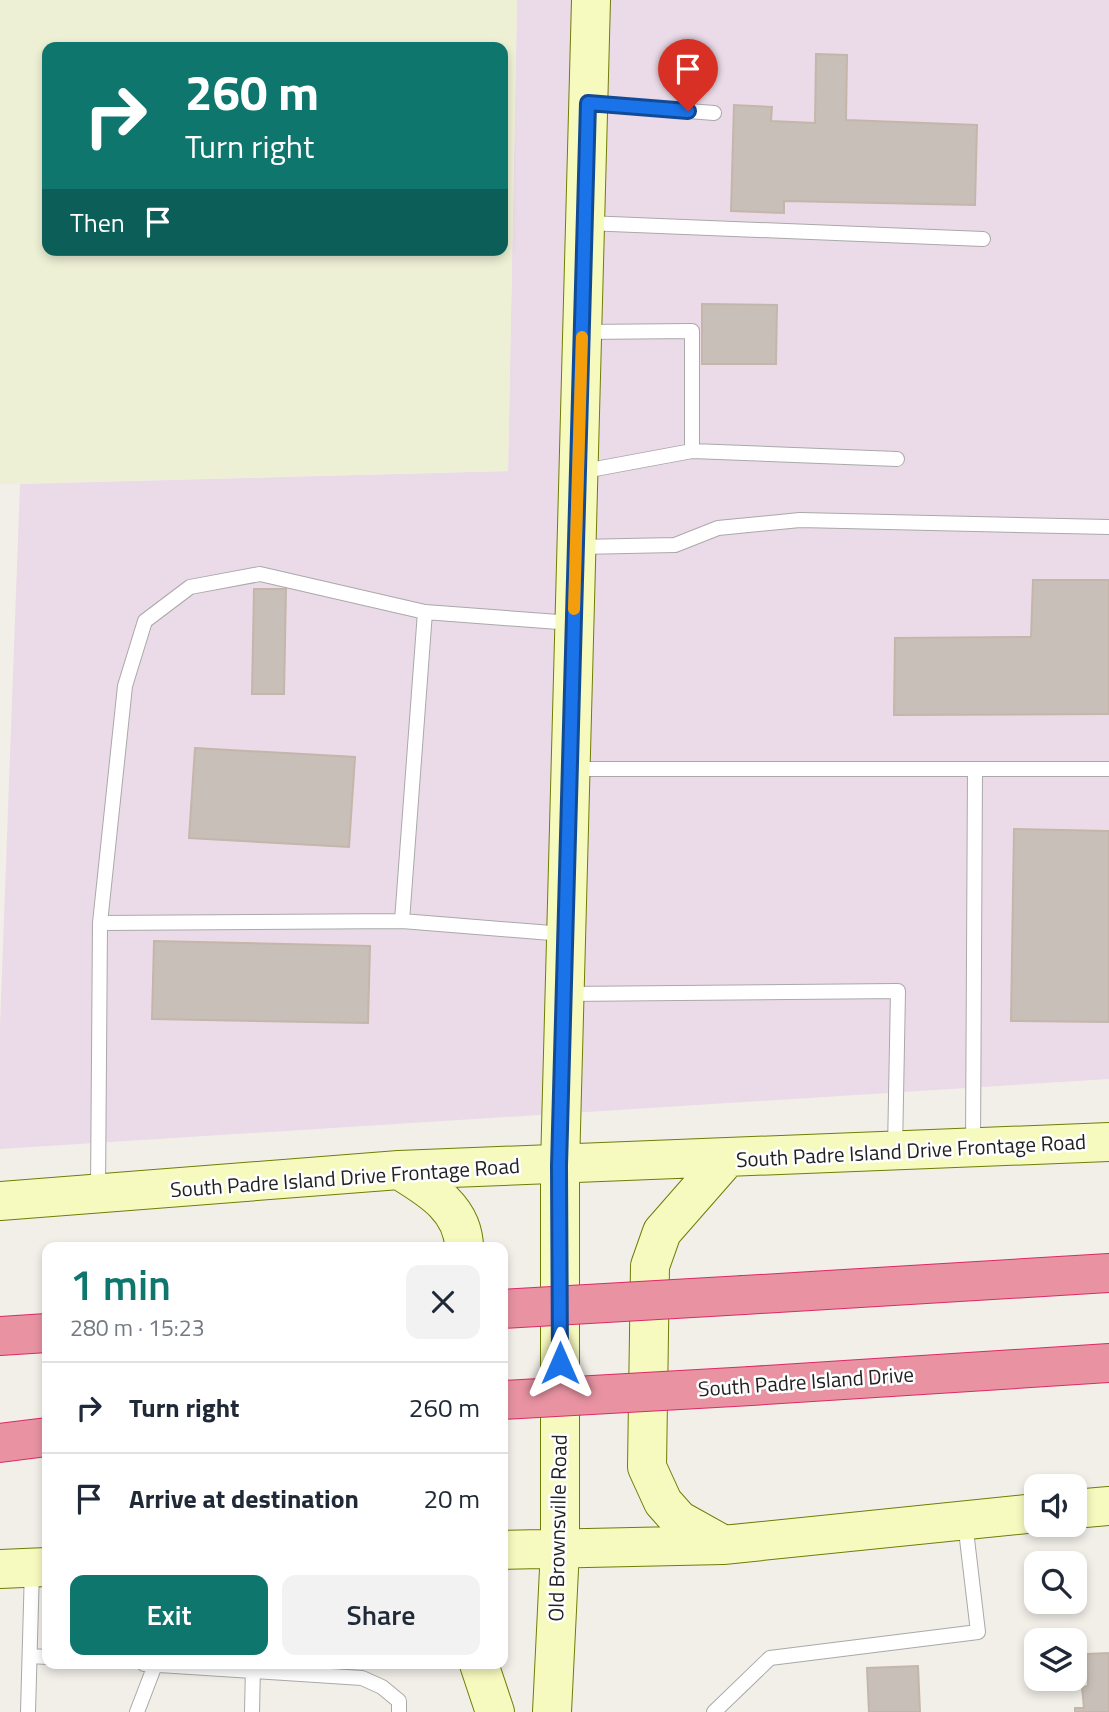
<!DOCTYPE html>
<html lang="en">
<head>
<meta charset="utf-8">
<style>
  :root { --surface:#fff; --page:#f2f2f3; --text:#1f2937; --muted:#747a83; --line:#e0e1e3; --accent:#0f766e }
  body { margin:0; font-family:"Titillium Web",sans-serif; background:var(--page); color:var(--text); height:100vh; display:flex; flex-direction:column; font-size:26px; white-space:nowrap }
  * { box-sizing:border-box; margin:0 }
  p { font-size:23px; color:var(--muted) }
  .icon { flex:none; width:38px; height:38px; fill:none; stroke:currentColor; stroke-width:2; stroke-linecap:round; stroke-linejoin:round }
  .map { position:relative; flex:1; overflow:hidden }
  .side { position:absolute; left:42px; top:1242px; width:466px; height:427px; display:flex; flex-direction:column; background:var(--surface); border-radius:14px; box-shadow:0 4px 10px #0003 }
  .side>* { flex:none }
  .top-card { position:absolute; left:42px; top:42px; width:466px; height:214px; border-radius:14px; box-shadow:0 4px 10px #0003; background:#0f766e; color:#fff; overflow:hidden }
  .controls { position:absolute; left:1024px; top:1474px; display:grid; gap:14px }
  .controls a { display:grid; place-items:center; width:63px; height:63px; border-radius:14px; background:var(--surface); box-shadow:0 4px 10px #0003; font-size:35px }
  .pin { position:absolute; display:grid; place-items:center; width:60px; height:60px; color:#fff; margin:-72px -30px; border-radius:50% 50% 50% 0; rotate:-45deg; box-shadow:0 0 7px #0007 }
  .pin .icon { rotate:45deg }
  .me { position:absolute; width:77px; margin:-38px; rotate:0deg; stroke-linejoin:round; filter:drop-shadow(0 0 5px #0008) }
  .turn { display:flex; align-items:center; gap:24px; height:147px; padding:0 28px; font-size:32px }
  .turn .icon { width:91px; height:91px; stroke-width:2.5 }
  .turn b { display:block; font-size:49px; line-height:60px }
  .then { display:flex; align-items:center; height:66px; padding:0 28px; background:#0003; gap:14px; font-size:26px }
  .round { display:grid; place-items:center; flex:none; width:74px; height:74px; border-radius:14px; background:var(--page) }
  .overview { display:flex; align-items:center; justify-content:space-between; height:119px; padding:0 28px }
  h1 { font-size:42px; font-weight:600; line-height:52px; color:var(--accent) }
  .cta { display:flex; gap:14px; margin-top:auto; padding:14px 28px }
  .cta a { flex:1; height:80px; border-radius:14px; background:var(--accent); color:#fff; font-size:28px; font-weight:600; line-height:80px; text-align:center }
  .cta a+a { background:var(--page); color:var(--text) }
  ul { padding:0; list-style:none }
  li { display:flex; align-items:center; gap:21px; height:91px; padding:0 28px; border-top:2px solid var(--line) }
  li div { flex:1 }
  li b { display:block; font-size:26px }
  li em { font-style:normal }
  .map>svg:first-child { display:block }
</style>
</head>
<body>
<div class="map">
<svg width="1109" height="1712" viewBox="0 0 1109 1712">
  <rect width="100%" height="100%" fill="#f2efe9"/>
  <path fill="#ebdbe8" d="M 517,0 L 1109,0 L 1109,1079 L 0,1149 L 0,1026 L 20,484 L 508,471 Z"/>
  <path fill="#eef0d5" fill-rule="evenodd" d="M 0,0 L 517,0 L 508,471 L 0,484 ZM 47,47 L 502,47 L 502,250 L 47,250 Z"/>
  <path fill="#c7bfb8" stroke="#c4b6ab" stroke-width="2" d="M 816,54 L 847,55 L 846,120 L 977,125 L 975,205 L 784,201 L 784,213 L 731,211 L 734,105 L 772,107 L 771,121 L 815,123 Z
    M 702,304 L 777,305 L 776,364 L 702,364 Z
    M 1033,580 L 1109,580 L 1109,714 L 894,715 L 895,638 L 1031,637 Z
    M 254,589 L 286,589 L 284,694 L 252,694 Z
    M 195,748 L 355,757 L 349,847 L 189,838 Z
    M 1014,829 L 1109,831 L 1109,1022 L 1011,1021 Z
    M 154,941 L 370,946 L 368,1023 L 152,1019 Z
    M 1109,1653 L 1109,1712 L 1075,1712 L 1075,1708 L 1084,1708 L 1082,1687 L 1088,1686 L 1087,1654 Z
    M 918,1666 L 920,1712 L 869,1712 L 867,1668 Z"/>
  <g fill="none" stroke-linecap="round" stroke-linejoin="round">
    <g stroke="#a9a9a9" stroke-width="16">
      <path id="lane" d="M 589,103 L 714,113
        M 586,223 L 983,239
        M 583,332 L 692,331 L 692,451
        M 579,472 L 692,451 L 897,459
        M 579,547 L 675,545 L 718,528 L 800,520 L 1109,527
        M 571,769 L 1109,769
        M 100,923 L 125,686 L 145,621 L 190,587 L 260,574 L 425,612
        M 564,934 L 402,921 L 425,612 L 572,623
        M 566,994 L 898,991 L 895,1150
        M 973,1146 L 975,769
        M 98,1191 L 100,923 L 402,921
        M 30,1656 L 47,1657
        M 144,1664 L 362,1678 L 382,1687 L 399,1701 L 399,1712
        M 28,1712 L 32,1569
        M 137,1712 L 155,1665
        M 252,1712 L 253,1666
        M 714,1712 L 770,1658 L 978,1632 L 965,1522"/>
    </g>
    <g stroke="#707d05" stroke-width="40">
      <path id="secondary" d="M 399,1170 C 428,1188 464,1208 464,1248
        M 0,1201 L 399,1170 L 1109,1142
        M 1074,1509 L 1109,1506
        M 722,1544 L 679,1520 L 663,1502 L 647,1467 L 650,1266 L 662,1232 L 726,1159
        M 502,1550 L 723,1545 L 1036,1513
        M 0,1569 L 47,1567
        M 479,1664 L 495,1712
        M 552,1712 L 560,1549 L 560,1166 L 591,0"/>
    </g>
    <g stroke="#dc2a67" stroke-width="40">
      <path id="highway" d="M 744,1295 L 1109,1273
        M 0,1336 L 47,1333
        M 751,1386 L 1109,1363
        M 0,1443 L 47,1437"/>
    </g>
    <use href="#lane" stroke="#fff" stroke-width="14"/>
    <use href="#secondary" stroke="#f7fabf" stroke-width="38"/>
    <use href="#highway" stroke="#e892a2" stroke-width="38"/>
    <g stroke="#dc2a67" stroke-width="40" stroke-linecap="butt">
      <path id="highway-bridge" d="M 502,1309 L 744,1295
        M 502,1400 L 751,1386"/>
    </g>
    <use href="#highway-bridge" stroke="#e892a2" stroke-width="38"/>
  </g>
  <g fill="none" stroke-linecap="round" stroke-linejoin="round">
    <g stroke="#114b97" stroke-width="18">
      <path id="route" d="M 560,1363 L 559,1166 L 588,103 L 688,111"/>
    </g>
    <use href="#route" stroke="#1a73e8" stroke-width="12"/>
    <path stroke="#f59e0b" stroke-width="12" d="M 574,609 L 582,337"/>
  </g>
  <g text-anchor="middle" stroke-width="5" stroke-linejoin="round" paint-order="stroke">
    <g font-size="21" fill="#222" stroke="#fff">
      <text transform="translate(911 1151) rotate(-3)" y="7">South Padre Island Drive Frontage Road</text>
      <text transform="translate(345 1178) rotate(-4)" y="7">South Padre Island Drive Frontage Road</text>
      <text transform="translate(806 1382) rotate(-4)" y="7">South Padre Island Drive</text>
      <text transform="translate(558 1528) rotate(-89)" y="7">Old Brownsville Road</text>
    </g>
  </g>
</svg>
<div class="controls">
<a><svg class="icon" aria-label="sound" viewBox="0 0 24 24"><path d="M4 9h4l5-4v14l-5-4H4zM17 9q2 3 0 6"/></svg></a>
<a><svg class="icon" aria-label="search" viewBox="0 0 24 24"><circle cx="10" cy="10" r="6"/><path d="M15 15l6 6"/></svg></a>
<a><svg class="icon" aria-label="layers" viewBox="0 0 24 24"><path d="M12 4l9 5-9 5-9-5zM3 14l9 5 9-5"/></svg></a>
</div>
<div class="pin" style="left:688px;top:111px;background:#d93025"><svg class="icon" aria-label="arrive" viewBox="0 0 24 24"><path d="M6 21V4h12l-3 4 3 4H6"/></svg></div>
<svg class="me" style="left:560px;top:1363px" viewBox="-20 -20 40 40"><path d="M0-17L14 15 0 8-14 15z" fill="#1a73e8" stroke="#fff" stroke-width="4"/></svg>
<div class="top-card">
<div class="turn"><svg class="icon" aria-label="right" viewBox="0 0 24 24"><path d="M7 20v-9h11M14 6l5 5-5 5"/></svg><div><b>260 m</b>Turn right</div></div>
<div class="then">Then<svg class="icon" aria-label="arrive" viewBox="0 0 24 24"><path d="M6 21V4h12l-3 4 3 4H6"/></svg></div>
</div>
<section class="side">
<div class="overview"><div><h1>1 min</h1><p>280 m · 15:23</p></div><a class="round"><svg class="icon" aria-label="close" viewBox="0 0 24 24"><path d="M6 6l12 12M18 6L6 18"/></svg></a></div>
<ul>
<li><svg class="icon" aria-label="right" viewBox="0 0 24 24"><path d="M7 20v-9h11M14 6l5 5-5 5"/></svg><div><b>Turn right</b></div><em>260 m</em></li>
<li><svg class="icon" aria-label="arrive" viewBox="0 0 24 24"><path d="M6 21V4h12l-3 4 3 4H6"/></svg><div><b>Arrive at destination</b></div><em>20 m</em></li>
</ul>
<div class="cta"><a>Exit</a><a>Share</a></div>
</section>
</div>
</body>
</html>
